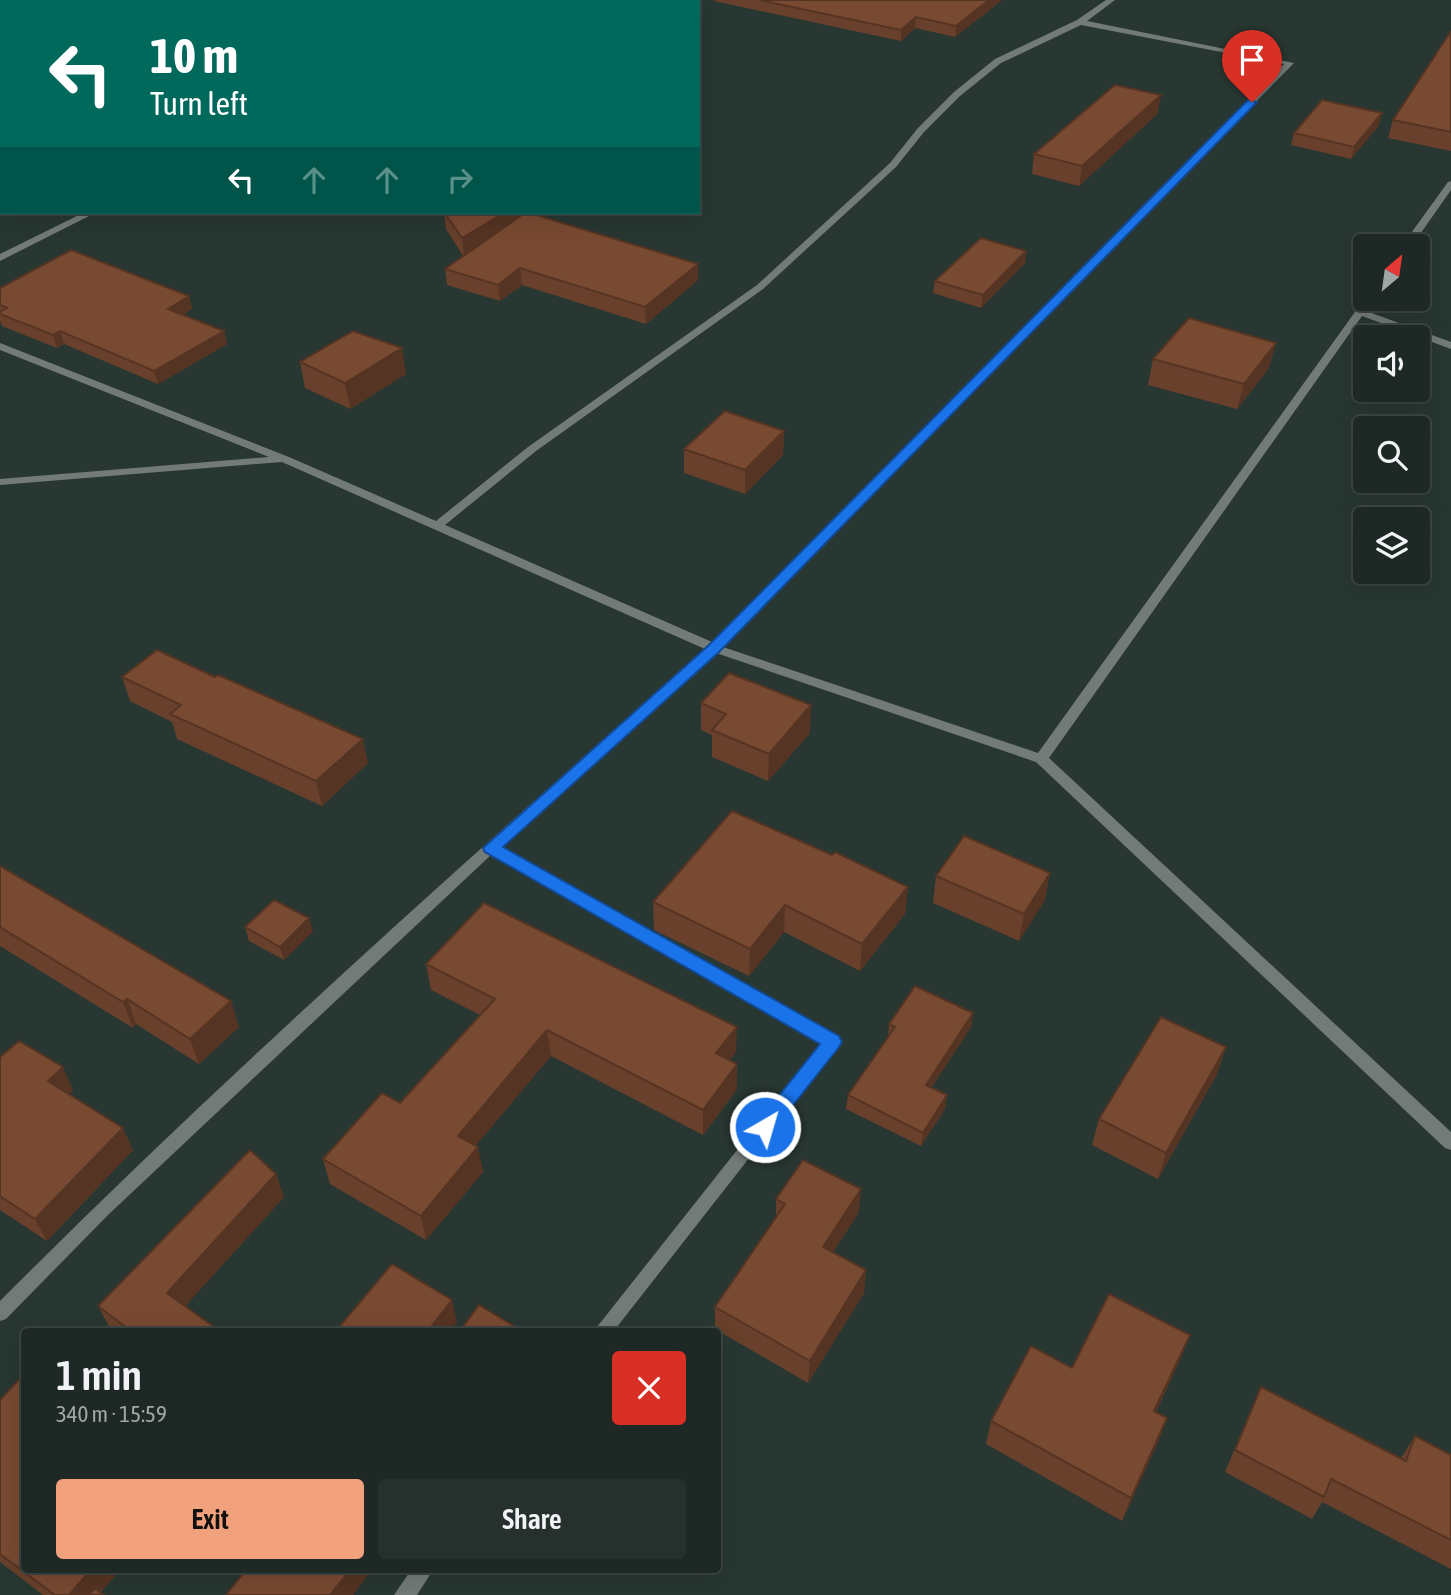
<!DOCTYPE html>
<html lang="en">
<head>
<meta charset="utf-8">
<style>
  :root { --surface:#1e2926; --page:#26312e; --text:#f1f3f6; --muted:#a1a6a7; --line:#3c4543; --accent:#f1a17b }
  body { margin:0; font-family:"Asap Condensed",sans-serif; background:var(--page); color:var(--text); height:100vh; display:flex; flex-direction:column; font-size:26px; white-space:nowrap }
  * { box-sizing:border-box; margin:0 }
  p { font-size:23px; color:var(--muted) }
  .icon { flex:none; width:38px; height:38px; fill:none; stroke:currentColor; stroke-width:2; stroke-linecap:round; stroke-linejoin:round }
  .map { position:relative; flex:1; overflow:hidden }
  .drawer { position:absolute; left:21px; top:1328px; width:700px; height:245px; display:flex; flex-direction:column; background:var(--surface); border-radius:7px; box-shadow:0 7px 28px #0002,0 0 0 2px var(--line) }
  .drawer>* { flex:none }
  .hud { position:absolute; left:0px; top:0px; width:700px; height:214px; box-shadow:0 7px 28px #0002,0 0 0 2px var(--line); background:#00695c; color:#fff; overflow:hidden }
  .needle { width:46px; rotate:29deg }
  .fabs { position:absolute; left:1353px; top:234px; display:grid; gap:14px }
  .fabs a { display:grid; place-items:center; width:77px; height:77px; border-radius:7px; background:var(--surface); box-shadow:0 7px 28px #0002,0 0 0 2px var(--line); font-size:35px }
  .pin { position:absolute; display:grid; place-items:center; width:60px; height:60px; color:#fff; margin:-72px -30px; border-radius:50% 50% 50% 0; rotate:-45deg; box-shadow:0 0 7px #0007 }
  .pin .icon { rotate:45deg }
  .me { position:absolute; width:77px; margin:-38px; rotate:38deg; stroke-linejoin:round; filter:drop-shadow(0 0 5px #0008) }
  .turn { display:flex; align-items:center; gap:24px; height:147px; padding:0 35px; font-size:32px }
  .turn .icon { width:91px; height:91px; stroke-width:2.5 }
  .turn b { display:block; font-size:49px; line-height:60px }
  .lanes { display:flex; align-items:center; height:66px; padding:0 35px; background:#0003; justify-content:center; gap:35px; direction:ltr }
  .lanes .off { opacity:.35 }
  .round { display:grid; place-items:center; flex:none; width:74px; height:74px; border-radius:7px; background:var(--page) }
  .headline { display:flex; align-items:center; justify-content:space-between; height:119px; padding:0 35px }
  h1 { font-size:42px; font-weight:600; line-height:52px }
  .primary-button { display:flex; gap:14px; margin-top:auto; padding:14px 35px }
  .primary-button a { flex:1; height:80px; border-radius:7px; background:var(--accent); color:#111; font-size:28px; font-weight:600; line-height:80px; text-align:center }
  .primary-button a+a { background:var(--page); color:var(--text) }
  .map>svg:first-child { display:block }
</style>
</head>
<body>
<div class="map">
<svg width="1451" height="1595" viewBox="0 0 1451 1595">
  <rect width="100%" height="100%" fill="#283732"/>
  <g fill="none" stroke-linecap="round" stroke-linejoin="round">
    <path fill="#737b78" fill-rule="evenodd" d="M 1106,0 L 1115,0 L 1087,21 L 1294,63 L 723,647 L 1038,753 L 1365,298 L 1374,299 L 1366,311 L 1451,342 L 1451,349 L 1362,316 L 1049,758 L 1451,1132 L 1451,1150 L 1445,1148 L 1036,762 L 716,653 L 501,846 L 838,1037 L 840,1042 L 613,1332 L 593,1332 L 821,1044 L 492,854 L 108,1215 L 6,1319 L 0,1321 L 0,1301 C 226,1074 466,861 705,649 L 282,462 L 0,485 L 0,479 L 269,457 L 0,350 L 0,343 L 289,457 L 436,521 L 528,447 L 757,285 L 890,163 L 918,128 L 954,92 L 995,59 L 1077,20 ZM 1081,25 L 1284,64 L 712,642 L 445,525 L 536,451 L 763,289 L 896,167 L 924,132 L 960,96 L 1001,63 Z
      M 1451,181 L 1451,190 L 1411,247 L 1401,247 L 1448,182 Z
      M 85,212 L 97,212 L 0,261 L 0,254 Z
      M 411,1570 L 433,1570 L 417,1595 L 394,1595 Z"/>
  </g>
  <path fill="#68402b" d="M 714,0 L 1002,0 L 955,37 L 915,28 L 901,41 L 714,1 Z
    M 1451,31 L 1451,151 L 1388,138 L 1393,120 Z
    M 1161,95 L 1157,114 L 1079,186 L 1032,174 L 1034,154 Z
    M 1379,125 L 1351,159 L 1291,145 L 1294,133 Z
    M 444,212 L 532,214 L 698,264 L 698,280 L 646,324 L 522,285 L 500,301 L 447,285 L 445,269 L 463,256 L 446,229 Z
    M 1026,251 L 1025,263 L 981,308 L 933,293 L 935,281 Z
    M 0,288 L 189,296 L 192,309 L 182,315 L 224,331 L 227,344 L 158,384 L 64,344 L 57,348 L 2,326 L 0,321 Z
    M 1153,359 L 1269,368 L 1237,409 L 1148,385 Z
    M 300,362 L 406,374 L 350,409 L 305,388 Z
    M 784,431 L 783,455 L 745,494 L 684,473 L 684,449 Z
    M 122,677 L 215,677 L 368,763 L 322,806 L 177,739 L 172,722 L 130,701 Z
    M 701,703 L 810,733 L 768,781 L 712,757 L 712,735 L 701,730 Z
    M 832,855 L 908,887 L 905,914 L 860,971 L 784,932 L 749,976 L 654,930 L 653,902 Z
    M 0,866 L 231,1001 L 239,1027 L 199,1064 L 136,1024 L 133,1028 L 0,946 Z
    M 936,876 L 1045,900 L 1019,941 L 933,903 Z
    M 245,927 L 313,931 L 284,960 L 249,941 Z
    M 426,964 L 736,1052 L 730,1060 L 737,1089 L 703,1135 L 551,1056 L 475,1146 L 483,1172 L 426,1240 L 330,1184 L 323,1159 L 400,1103 L 480,1015 L 431,990 Z
    M 973,1013 L 971,1027 L 931,1088 L 947,1095 L 945,1109 L 921,1146 L 846,1109 L 848,1095 L 888,1037 L 889,1024 Z
    M 0,1057 L 73,1090 L 69,1094 L 133,1150 L 47,1241 L 0,1210 Z
    M 1217,1074 L 1158,1179 L 1092,1145 L 1099,1119 Z
    M 276,1174 L 284,1197 L 185,1306 L 221,1332 L 114,1332 L 110,1328 L 98,1306 Z
    M 776,1199 L 859,1212 L 833,1252 L 866,1270 L 864,1293 L 808,1383 L 715,1329 L 715,1307 L 776,1218 Z
    M 1190,1335 L 1180,1360 L 1156,1412 L 1167,1418 L 1158,1442 L 1122,1521 L 986,1444 L 991,1421 L 1072,1368 Z
    M 1261,1387 L 1401,1458 L 1415,1436 L 1451,1455 L 1451,1569 L 1322,1502 L 1312,1519 L 1225,1472 Z
    M 0,1400 L 24,1570 L 120,1570 L 101,1592 L 104,1595 L 43,1595 L 0,1562 Z"/>
  <path fill="#553423" d="M 139,0 L 151,0 L 152,2 L 135,2 Z
    M 989,0 L 1002,0 L 955,37 L 956,26 Z
    M 916,17 L 915,28 L 901,41 L 901,30 Z
    M 2,63 L 2,76 L 0,77 L 0,64 Z
    M 1161,95 L 1157,114 L 1079,186 L 1082,166 Z
    M 1382,113 L 1379,125 L 1351,159 L 1354,147 Z
    M 2,181 L 2,205 L 0,206 L 0,182 Z
    M 505,212 L 535,212 L 464,256 L 462,238 Z
    M 1026,251 L 1025,263 L 981,308 L 983,295 Z
    M 698,264 L 698,280 L 646,324 L 645,307 Z
    M 520,268 L 522,285 L 500,301 L 498,285 Z
    M 189,296 L 192,309 L 171,322 L 168,309 Z
    M 60,331 L 64,344 L 57,348 L 53,335 Z
    M 224,331 L 227,344 L 158,384 L 154,371 Z
    M 1276,343 L 1269,368 L 1237,409 L 1244,384 Z
    M 402,348 L 406,374 L 350,409 L 345,383 Z
    M 784,431 L 783,455 L 745,494 L 745,470 Z
    M 811,705 L 810,733 L 768,781 L 769,754 Z
    M 363,739 L 368,763 L 322,806 L 316,781 Z
    M 1050,873 L 1045,900 L 1019,941 L 1024,914 Z
    M 908,887 L 905,914 L 860,971 L 862,944 Z
    M 785,905 L 784,932 L 749,976 L 750,949 Z
    M 309,918 L 313,931 L 284,960 L 280,947 Z
    M 127,999 L 136,1024 L 133,1028 L 123,1002 Z
    M 231,1001 L 239,1027 L 199,1064 L 190,1039 Z
    M 973,1013 L 971,1027 L 924,1099 L 926,1085 Z
    M 737,1027 L 736,1052 L 716,1079 L 716,1053 Z
    M 547,1030 L 551,1056 L 463,1161 L 458,1136 Z
    M 1226,1047 L 1217,1074 L 1158,1179 L 1166,1153 Z
    M 737,1064 L 737,1089 L 703,1135 L 703,1110 Z
    M 63,1067 L 73,1090 L 59,1104 L 48,1081 Z
    M 947,1095 L 945,1109 L 921,1146 L 923,1133 Z
    M 123,1128 L 133,1150 L 47,1241 L 35,1219 Z
    M 478,1147 L 483,1172 L 426,1240 L 421,1216 Z
    M 276,1174 L 284,1197 L 177,1315 L 167,1293 Z
    M 861,1189 L 859,1212 L 821,1270 L 823,1247 Z
    M 866,1270 L 864,1293 L 808,1383 L 810,1361 Z
    M 452,1300 L 457,1322 L 449,1332 L 427,1332 Z
    M 1190,1335 L 1180,1360 L 1145,1435 L 1154,1411 Z
    M 1167,1418 L 1158,1442 L 1122,1521 L 1131,1498 Z
    M 91,1570 L 120,1570 L 98,1595 L 69,1595 Z
    M 350,1570 L 372,1570 L 353,1595 L 330,1595 Z"/>
  <path fill="#794a32" stroke="#553423" stroke-width="2" d="M 0,0 L 139,0 L 135,2 L 2,2 L 2,63 L 0,64 Z
    M 394,0 L 445,0 L 451,2 L 390,2 Z
    M 759,0 L 989,0 L 956,26 L 916,17 L 901,30 Z
    M 1451,31 L 1451,132 L 1393,120 Z
    M 1115,85 L 1161,95 L 1082,166 L 1034,154 Z
    M 0,100 L 2,100 L 2,181 L 0,182 Z
    M 1322,100 L 1382,113 L 1354,147 L 1294,133 Z
    M 444,212 L 505,212 L 462,238 Z
    M 526,212 L 698,264 L 645,307 L 520,268 L 498,285 L 445,269 Z
    M 981,238 L 1026,251 L 983,295 L 935,281 Z
    M 71,250 L 189,296 L 168,309 L 224,331 L 154,371 L 60,331 L 53,335 L 0,314 L 0,312 L 7,308 L 0,305 L 0,288 Z
    M 1189,318 L 1276,343 L 1244,384 L 1153,359 Z
    M 353,331 L 402,348 L 345,383 L 300,362 Z
    M 725,411 L 784,431 L 745,470 L 684,449 Z
    M 157,650 L 215,677 L 218,675 L 363,739 L 316,781 L 170,714 L 181,705 L 122,677 Z
    M 729,673 L 811,705 L 769,754 L 712,730 L 726,714 L 701,703 Z
    M 732,811 L 832,855 L 835,852 L 908,887 L 862,944 L 785,905 L 750,949 L 653,902 Z
    M 964,836 L 1050,873 L 1024,914 L 936,876 Z
    M 0,866 L 231,1001 L 190,1039 L 127,999 L 123,1002 L 0,927 Z
    M 274,900 L 309,918 L 280,947 L 245,927 Z
    M 484,903 L 737,1027 L 716,1053 L 737,1064 L 703,1110 L 547,1030 L 458,1136 L 478,1147 L 421,1216 L 323,1159 L 382,1093 L 400,1103 L 495,999 L 426,964 Z
    M 915,986 L 973,1013 L 926,1085 L 947,1095 L 923,1133 L 848,1095 L 895,1027 L 889,1024 Z
    M 1161,1017 L 1226,1047 L 1166,1153 L 1099,1119 Z
    M 19,1041 L 63,1067 L 48,1081 L 123,1128 L 35,1219 L 0,1196 L 0,1057 Z
    M 250,1150 L 276,1174 L 167,1293 L 221,1332 L 132,1332 L 98,1306 Z
    M 803,1160 L 861,1189 L 823,1247 L 866,1270 L 810,1361 L 715,1307 L 785,1204 L 776,1199 Z
    M 392,1264 L 452,1300 L 427,1332 L 335,1332 Z
    M 1109,1294 L 1190,1335 L 1154,1411 L 1167,1418 L 1131,1498 L 991,1421 L 1031,1346 L 1072,1368 Z
    M 479,1305 L 524,1332 L 459,1332 Z
    M 24,1374 L 24,1570 L 91,1570 L 69,1595 L 55,1595 L 0,1554 L 0,1400 Z
    M 1261,1387 L 1406,1461 L 1415,1436 L 1451,1455 L 1451,1540 L 1331,1479 L 1324,1497 L 1235,1450 Z
    M 246,1570 L 350,1570 L 330,1595 L 226,1595 Z
    M 95,1588 L 104,1595 L 89,1595 Z"/>
  <path fill="#1a73e8" stroke="#114b97" stroke-width="2" d="M 1248,100 L 1257,102 L 719,652 L 503,847 L 839,1036 L 842,1042 L 839,1047 L 771,1133 L 765,1135 L 758,1133 L 755,1127 L 758,1122 L 820,1044 L 485,852 L 483,848 L 709,645 Z"/>
</svg>
<div class="fabs">
<a><svg class="needle" viewBox="-14 -14 28 28"><path d="M0-13l5 13h-10z" fill="#e53935"/><path d="M0 13l5-13h-10z" fill="#a1a6a7"/></svg></a>
<a><svg class="icon" aria-label="sound" viewBox="0 0 24 24"><path d="M4 9h4l5-4v14l-5-4H4zM17 9q2 3 0 6"/></svg></a>
<a><svg class="icon" aria-label="search" viewBox="0 0 24 24"><circle cx="10" cy="10" r="6"/><path d="M15 15l6 6"/></svg></a>
<a><svg class="icon" aria-label="layers" viewBox="0 0 24 24"><path d="M12 4l9 5-9 5-9-5zM3 14l9 5 9-5"/></svg></a>
</div>
<div class="pin" style="left:1252px;top:102px;background:#d93025"><svg class="icon" aria-label="arrive" viewBox="0 0 24 24"><path d="M6 21V4h12l-3 4 3 4H6"/></svg></div>
<svg class="me" style="left:765px;top:1127px" viewBox="-20 -20 40 40"><circle r="17" fill="#1a73e8" stroke="#fff" stroke-width="3"/><path d="M0-11L8 9 0 5-8 9z" fill="#fff"/></svg>
<div class="hud">
<div class="turn"><svg class="icon" aria-label="left" viewBox="0 0 24 24"><path d="M17 20v-9H6M10 6l-5 5 5 5"/></svg><div><b>10 m</b>Turn left</div></div>
<div class="lanes"><svg class="icon" aria-label="left" viewBox="0 0 24 24"><path d="M17 20v-9H6M10 6l-5 5 5 5"/></svg><svg class="icon off" aria-label="ahead" viewBox="0 0 24 24"><path d="M12 20V5M6 11l6-6 6 6"/></svg><svg class="icon off" aria-label="ahead" viewBox="0 0 24 24"><path d="M12 20V5M6 11l6-6 6 6"/></svg><svg class="icon off" aria-label="right" viewBox="0 0 24 24"><path d="M7 20v-9h11M14 6l5 5-5 5"/></svg></div>
</div>
<section class="drawer">
<div class="headline"><div><h1>1 min</h1><p>340 m · 15:59</p></div><a class="round" style="background:#d93025;color:#fff"><svg class="icon" aria-label="close" viewBox="0 0 24 24"><path d="M6 6l12 12M18 6L6 18"/></svg></a></div>
<div class="primary-button"><a>Exit</a><a>Share</a></div>
</section>
</div>
</body>
</html>
